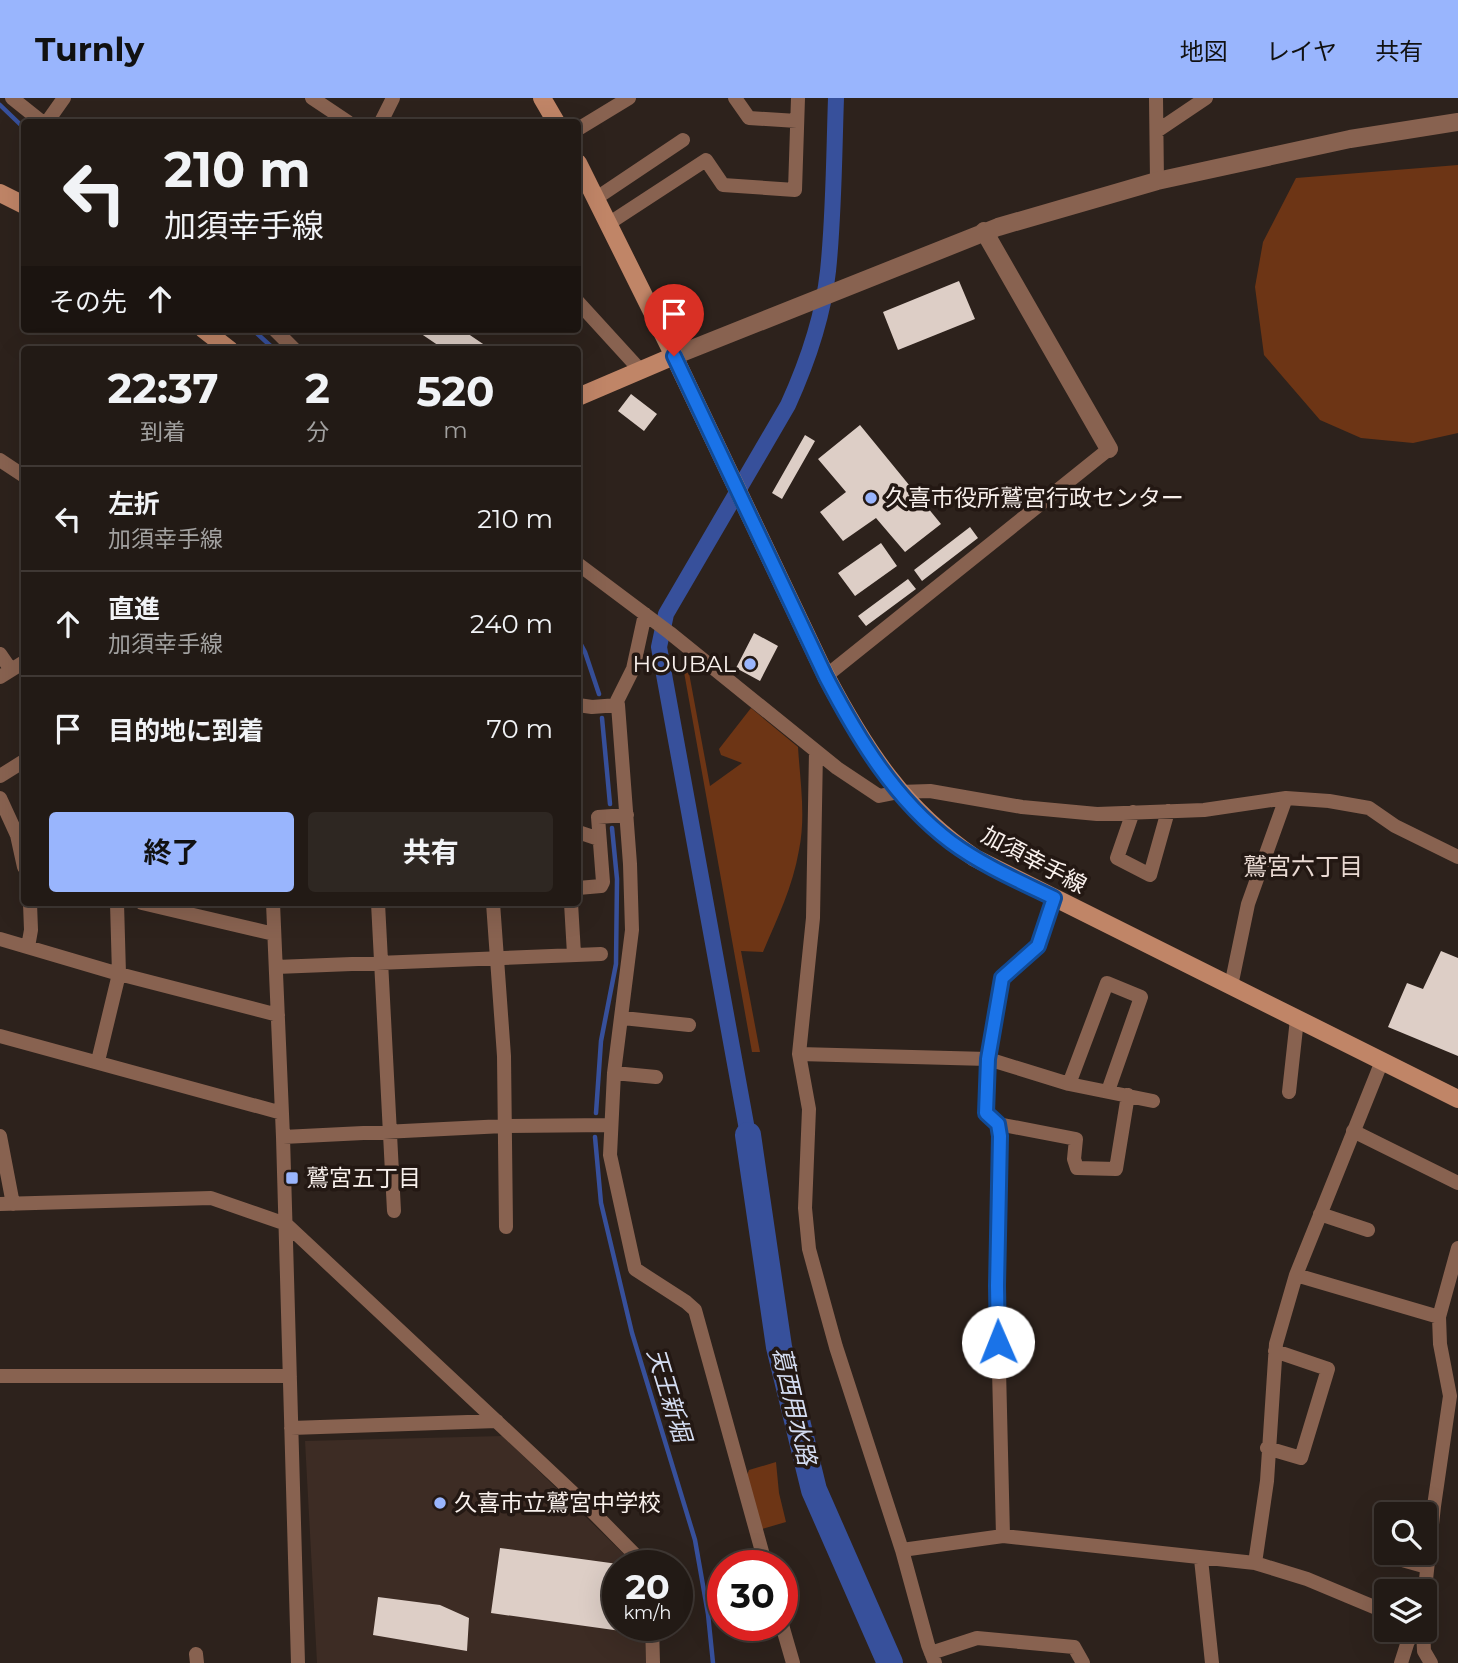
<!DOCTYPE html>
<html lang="ja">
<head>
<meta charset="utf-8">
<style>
  :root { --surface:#221a15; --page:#2e2722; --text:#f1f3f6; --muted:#a2a1a0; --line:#3f3834; --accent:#99b5fd }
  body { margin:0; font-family:Montserrat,"Noto Sans JP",sans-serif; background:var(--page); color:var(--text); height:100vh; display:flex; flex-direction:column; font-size:26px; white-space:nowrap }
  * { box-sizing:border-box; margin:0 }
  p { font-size:23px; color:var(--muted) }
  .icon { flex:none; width:38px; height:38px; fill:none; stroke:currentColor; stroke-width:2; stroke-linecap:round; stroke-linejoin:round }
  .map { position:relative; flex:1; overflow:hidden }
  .sheet { position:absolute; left:21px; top:248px; width:560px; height:560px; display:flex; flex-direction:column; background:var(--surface); border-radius:7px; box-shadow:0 7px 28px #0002,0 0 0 2px var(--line) }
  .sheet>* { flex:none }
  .banner { position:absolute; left:21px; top:21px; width:560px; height:214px; border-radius:7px; box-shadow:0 7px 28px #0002,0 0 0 2px var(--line); background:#221a15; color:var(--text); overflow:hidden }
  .fabs { position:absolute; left:1374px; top:1404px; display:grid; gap:14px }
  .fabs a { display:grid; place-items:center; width:63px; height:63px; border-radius:7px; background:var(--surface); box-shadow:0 7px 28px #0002,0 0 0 2px var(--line); font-size:35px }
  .speed { position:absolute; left:602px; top:1452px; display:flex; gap:14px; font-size:35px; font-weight:700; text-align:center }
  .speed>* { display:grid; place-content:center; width:91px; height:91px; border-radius:50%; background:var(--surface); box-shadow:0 7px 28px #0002,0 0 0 2px var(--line); line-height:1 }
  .speed small { font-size:18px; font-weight:400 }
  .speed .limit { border:10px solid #d22; background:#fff; color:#111 }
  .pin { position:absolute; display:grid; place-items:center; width:60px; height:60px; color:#fff; margin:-72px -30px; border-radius:50% 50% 50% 0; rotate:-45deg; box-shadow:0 0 7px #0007 }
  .pin .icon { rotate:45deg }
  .me { position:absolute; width:77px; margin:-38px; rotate:359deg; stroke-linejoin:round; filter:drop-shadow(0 0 5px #0008) }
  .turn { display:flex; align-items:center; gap:24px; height:147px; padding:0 28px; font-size:32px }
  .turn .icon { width:91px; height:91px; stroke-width:2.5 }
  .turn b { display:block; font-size:49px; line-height:60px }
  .then { display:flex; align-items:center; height:66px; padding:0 28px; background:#0003; gap:14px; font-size:26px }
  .eta { display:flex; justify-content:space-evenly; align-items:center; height:119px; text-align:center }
  .eta b { font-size:42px; font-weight:700; line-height:49px }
  .primary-button { display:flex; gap:14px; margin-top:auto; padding:14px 28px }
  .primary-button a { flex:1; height:80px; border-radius:7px; background:var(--accent); color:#111; font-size:28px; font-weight:700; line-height:80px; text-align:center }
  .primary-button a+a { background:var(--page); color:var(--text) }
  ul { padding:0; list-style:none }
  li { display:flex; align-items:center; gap:21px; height:105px; padding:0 28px; border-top:2px solid var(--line) }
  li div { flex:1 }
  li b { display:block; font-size:26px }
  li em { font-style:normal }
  header { display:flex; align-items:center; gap:42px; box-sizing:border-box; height:98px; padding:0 35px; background:var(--accent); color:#111 }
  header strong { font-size:33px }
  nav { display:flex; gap:38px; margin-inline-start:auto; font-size:24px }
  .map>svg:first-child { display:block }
</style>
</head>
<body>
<header>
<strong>Turnly</strong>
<nav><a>地図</a><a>レイヤ</a><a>共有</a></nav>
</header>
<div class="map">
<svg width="1458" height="1565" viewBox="0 0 1458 1565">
  <rect width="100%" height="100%" fill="#2d221c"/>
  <path fill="#3d2c24" d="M 503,1338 L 636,1468 L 618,1468 L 618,1528 L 644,1528 L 646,1565 L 317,1565 L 305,1343 Z"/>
  <path fill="#6d3515" d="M 1458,67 L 1458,335 L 1413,345 L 1361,340 L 1320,322 L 1264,257 L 1255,189 L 1263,144 L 1296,80 Z
    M 684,574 L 689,575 L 710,688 L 742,665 L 721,657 L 719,651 L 751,610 L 798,649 C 800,682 806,719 799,752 C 793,788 777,821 763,854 L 741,853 L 760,954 L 752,954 Z
    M 776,1364 L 779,1395 L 786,1424 L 762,1431 L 747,1377 L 749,1372 Z"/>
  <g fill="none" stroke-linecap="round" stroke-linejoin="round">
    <path stroke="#37509b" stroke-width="4.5" d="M 0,7 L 24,30
      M 252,231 L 275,252
      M 578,541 L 585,554 L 599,596
      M 602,620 L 610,706
      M 596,1015 L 601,943 L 616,866 L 617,781 L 612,730
      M 595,1039 L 601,1105 L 632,1235 L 695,1442 L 708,1516 L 713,1565"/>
    <path stroke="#37509b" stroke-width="16" d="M 748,1037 L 659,549 L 666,516 L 788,307 C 807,265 823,220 828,173 C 834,116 834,57 836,0"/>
    <path stroke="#37509b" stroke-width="26" d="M 748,1037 L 779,1249 L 814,1392 L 890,1565"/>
  </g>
  <path fill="#ddcec6" d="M 959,183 L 975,221 L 898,252 L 883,214 Z
    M 418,231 L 461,231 L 489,250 L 445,252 L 417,233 Z
    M 631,296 L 657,316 L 644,333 L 618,313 Z
    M 860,327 L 941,426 L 905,454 L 876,420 L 843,443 L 820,414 L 846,394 L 818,361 Z
    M 805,337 L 815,343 L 782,401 L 772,395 Z
    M 970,429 L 978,440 L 922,483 L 914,472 Z
    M 881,445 L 897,468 L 855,498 L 838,475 Z
    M 908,481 L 916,491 L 866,528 L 858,518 Z
    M 754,535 L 778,548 L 760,583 L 736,570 Z
    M 1441,853 L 1458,860 L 1458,958 L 1388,929 L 1407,885 L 1423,891 Z
    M 500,1450 L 618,1466 L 618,1528 L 622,1528 L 621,1533 L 491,1515 Z
    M 378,1499 L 440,1507 L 469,1520 L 467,1553 L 373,1537 Z"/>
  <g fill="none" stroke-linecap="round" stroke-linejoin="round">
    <path stroke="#886250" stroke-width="14" d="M 12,0 L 42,24
      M 312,0 L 348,24
      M 735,0 L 749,20 L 797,23
      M 1156,0 L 1157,83
      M 47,24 L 64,0
      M 381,24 L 393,0
      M 578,31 L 629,0
      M 1157,33 L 1206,0
      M 595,101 L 683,42
      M 608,126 L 706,62 L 723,87 L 795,92 L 798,0
      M 578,204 L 641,273
      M 274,231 L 295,252
      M 0,362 L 24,378
      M 578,466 L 670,535 L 837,670 L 879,698 L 899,694 L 930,693 L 1022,709 L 1097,716 L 1204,712 L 1286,700 L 1329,703 L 1369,710 L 1395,728 L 1458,759
      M 0,556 L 11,572
      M 826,578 L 1109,351
      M 0,579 L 24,564
      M 578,607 L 592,609 L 618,607 L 617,603 L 633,571 L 645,516
      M 618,607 L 630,766 L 632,832 L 614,975 L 610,1057 L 635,1171 L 686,1204 L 695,1212 L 766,1468
      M 816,653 L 813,820 L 799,956 L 809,1011 L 805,1110 L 809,1151 L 836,1249 L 902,1452 L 928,1547 L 935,1565
      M 0,678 L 24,663
      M 0,700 L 17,737 L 24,769
      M 1133,714 L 1117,760 L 1150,777 L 1168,713
      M 578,734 L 599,741
      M 578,790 L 601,788 L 603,784 L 598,719 L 627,717
      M 142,805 L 274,836
      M 273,805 L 283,1039 L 298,1565
      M 378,805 L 394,1113
      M 493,805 L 504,958 L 506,1129
      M 571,805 L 574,856
      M 0,841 L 119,876 L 278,917
      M 28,849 L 31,832 L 30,805
      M 276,869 L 601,856
      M 1231,888 L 1248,806 L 1286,700
      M 623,920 L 689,927
      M 0,938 L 282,1015
      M 799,956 L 988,961 L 1069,986 L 1153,1003
      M 98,963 L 119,876 L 117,805
      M 614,975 L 656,979
      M 1069,986 L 1107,885 L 1141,899 L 1108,993
      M 1289,994 L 1297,921
      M 998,1026 L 1076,1041 L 1074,1061 L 1077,1070 L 1116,1071 L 1128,997
      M 1353,1033 L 1458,1085
      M 0,1038 L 13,1106
      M 283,1039 L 504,1028 L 611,1027
      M 0,1106 L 211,1100 L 286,1126 L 586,1407 L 646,1468
      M 1320,1116 L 1368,1132
      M 1296,1177 L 1439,1219
      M 0,1278 L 290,1278
      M 291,1330 L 497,1323
      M 1267,1350 L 1301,1360 L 1328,1271 L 1275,1253
      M 1003,1438 L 997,1188 L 1000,1038 L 998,1026 L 986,1015 L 988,961 L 1002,880 L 1038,848 L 1054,800
      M 902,1452 L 1003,1438 L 1255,1465 L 1307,1481 L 1386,1514
      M 1381,1456 L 1427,1469
      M 1201,1461 L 1212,1565
      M 1255,1465 L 1267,1383 L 1276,1246 L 1296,1177 L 1382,963
      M 1424,1500 L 1434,1408 L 1450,1298 L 1440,1246 L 1439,1219 L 1458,1150
      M 782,1527 L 793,1565
      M 652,1528 L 653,1565
      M 1423,1531 L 1424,1553 L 1431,1565
      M 931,1555 L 977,1540 L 1074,1549 L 1083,1565
      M 196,1556 L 197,1565
      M 1401,1565 L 1408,1543 L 1420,1531"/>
    <path stroke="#886250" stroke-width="18" d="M 984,133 L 1109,351
      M 674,258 L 998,129 L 1157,83 L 1350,41 L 1458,24"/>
    <path stroke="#c08567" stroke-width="18" d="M 542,0 L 556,24
      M 578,65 L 674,258 L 826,578 C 865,652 904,712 975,760 L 1458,1001
      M 0,95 L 24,107
      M 203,231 L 230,252
      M 578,299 L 674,258"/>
  </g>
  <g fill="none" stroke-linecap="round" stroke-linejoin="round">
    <g stroke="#114b97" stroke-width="18">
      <path id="route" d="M 674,258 L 826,579 C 858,640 894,701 951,744 C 982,767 1019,783 1054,800 L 1038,848 L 1002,880 L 988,961 L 986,1015 L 998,1026 L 1000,1038 L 997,1188 L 998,1244"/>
    </g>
    <use href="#route" stroke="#1a73e8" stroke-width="12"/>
  </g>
  <g fill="#99b5fd" stroke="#231813" stroke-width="2.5">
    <circle cx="871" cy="400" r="7"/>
    <circle cx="750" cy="566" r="7"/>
    <rect x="285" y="1073" width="14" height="14" rx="3.5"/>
    <circle cx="440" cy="1405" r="7"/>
  </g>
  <g text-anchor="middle" stroke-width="7" stroke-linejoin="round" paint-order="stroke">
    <g font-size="23" fill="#f8f0ec" stroke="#231813" text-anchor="start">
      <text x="885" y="408">久喜市役所鷲宮行政センター</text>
      <text x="736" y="574" text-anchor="end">HOUBAL</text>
      <text x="306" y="1088">鷲宮五丁目</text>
      <text x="454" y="1413">久喜市立鷲宮中学校</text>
    </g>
    <g font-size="23" fill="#f8f0ec" stroke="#231813">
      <text transform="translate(1034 762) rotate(28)" y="8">加須幸手線</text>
    </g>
    <g font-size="24" fill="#e9d9d2" stroke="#231813">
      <text x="1303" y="777">鷲宮六丁目</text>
    </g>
    <g font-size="24" font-style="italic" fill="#d4ddf2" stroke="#231813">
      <text transform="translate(669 1297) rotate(73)" y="8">天王新堀</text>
      <text transform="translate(794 1308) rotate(77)" y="8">葛西用水路</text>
    </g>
  </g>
</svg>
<div class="fabs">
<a><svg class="icon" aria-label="search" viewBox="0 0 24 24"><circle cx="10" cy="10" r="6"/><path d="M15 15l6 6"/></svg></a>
<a><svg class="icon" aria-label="layers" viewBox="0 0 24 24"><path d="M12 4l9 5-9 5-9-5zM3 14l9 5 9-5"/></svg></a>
</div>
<div class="speed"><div>20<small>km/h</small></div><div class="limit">30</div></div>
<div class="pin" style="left:674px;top:258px;background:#d93025"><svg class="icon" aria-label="arrive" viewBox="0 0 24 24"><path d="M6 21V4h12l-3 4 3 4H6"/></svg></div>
<svg class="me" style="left:998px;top:1244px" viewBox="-20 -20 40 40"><circle r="19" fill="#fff"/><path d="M0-13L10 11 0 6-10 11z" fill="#1a73e8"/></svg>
<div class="banner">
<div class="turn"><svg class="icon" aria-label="left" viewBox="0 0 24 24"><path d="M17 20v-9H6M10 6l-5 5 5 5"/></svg><div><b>210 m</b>加須幸手線</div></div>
<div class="then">その先<svg class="icon" aria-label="ahead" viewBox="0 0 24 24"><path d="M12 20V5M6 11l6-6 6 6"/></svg></div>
</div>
<section class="sheet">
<div class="eta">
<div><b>22:37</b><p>到着</p></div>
<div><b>2</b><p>分</p></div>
<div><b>520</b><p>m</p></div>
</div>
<ul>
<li><svg class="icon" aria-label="left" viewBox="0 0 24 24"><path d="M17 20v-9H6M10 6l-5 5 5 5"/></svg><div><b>左折</b><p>加須幸手線</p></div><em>210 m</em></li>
<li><svg class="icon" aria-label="ahead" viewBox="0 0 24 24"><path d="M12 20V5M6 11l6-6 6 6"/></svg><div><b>直進</b><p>加須幸手線</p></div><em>240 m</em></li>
<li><svg class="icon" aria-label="arrive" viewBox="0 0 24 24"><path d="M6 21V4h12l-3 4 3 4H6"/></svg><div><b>目的地に到着</b></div><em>70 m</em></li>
</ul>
<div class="primary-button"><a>終了</a><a>共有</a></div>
</section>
</div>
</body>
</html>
